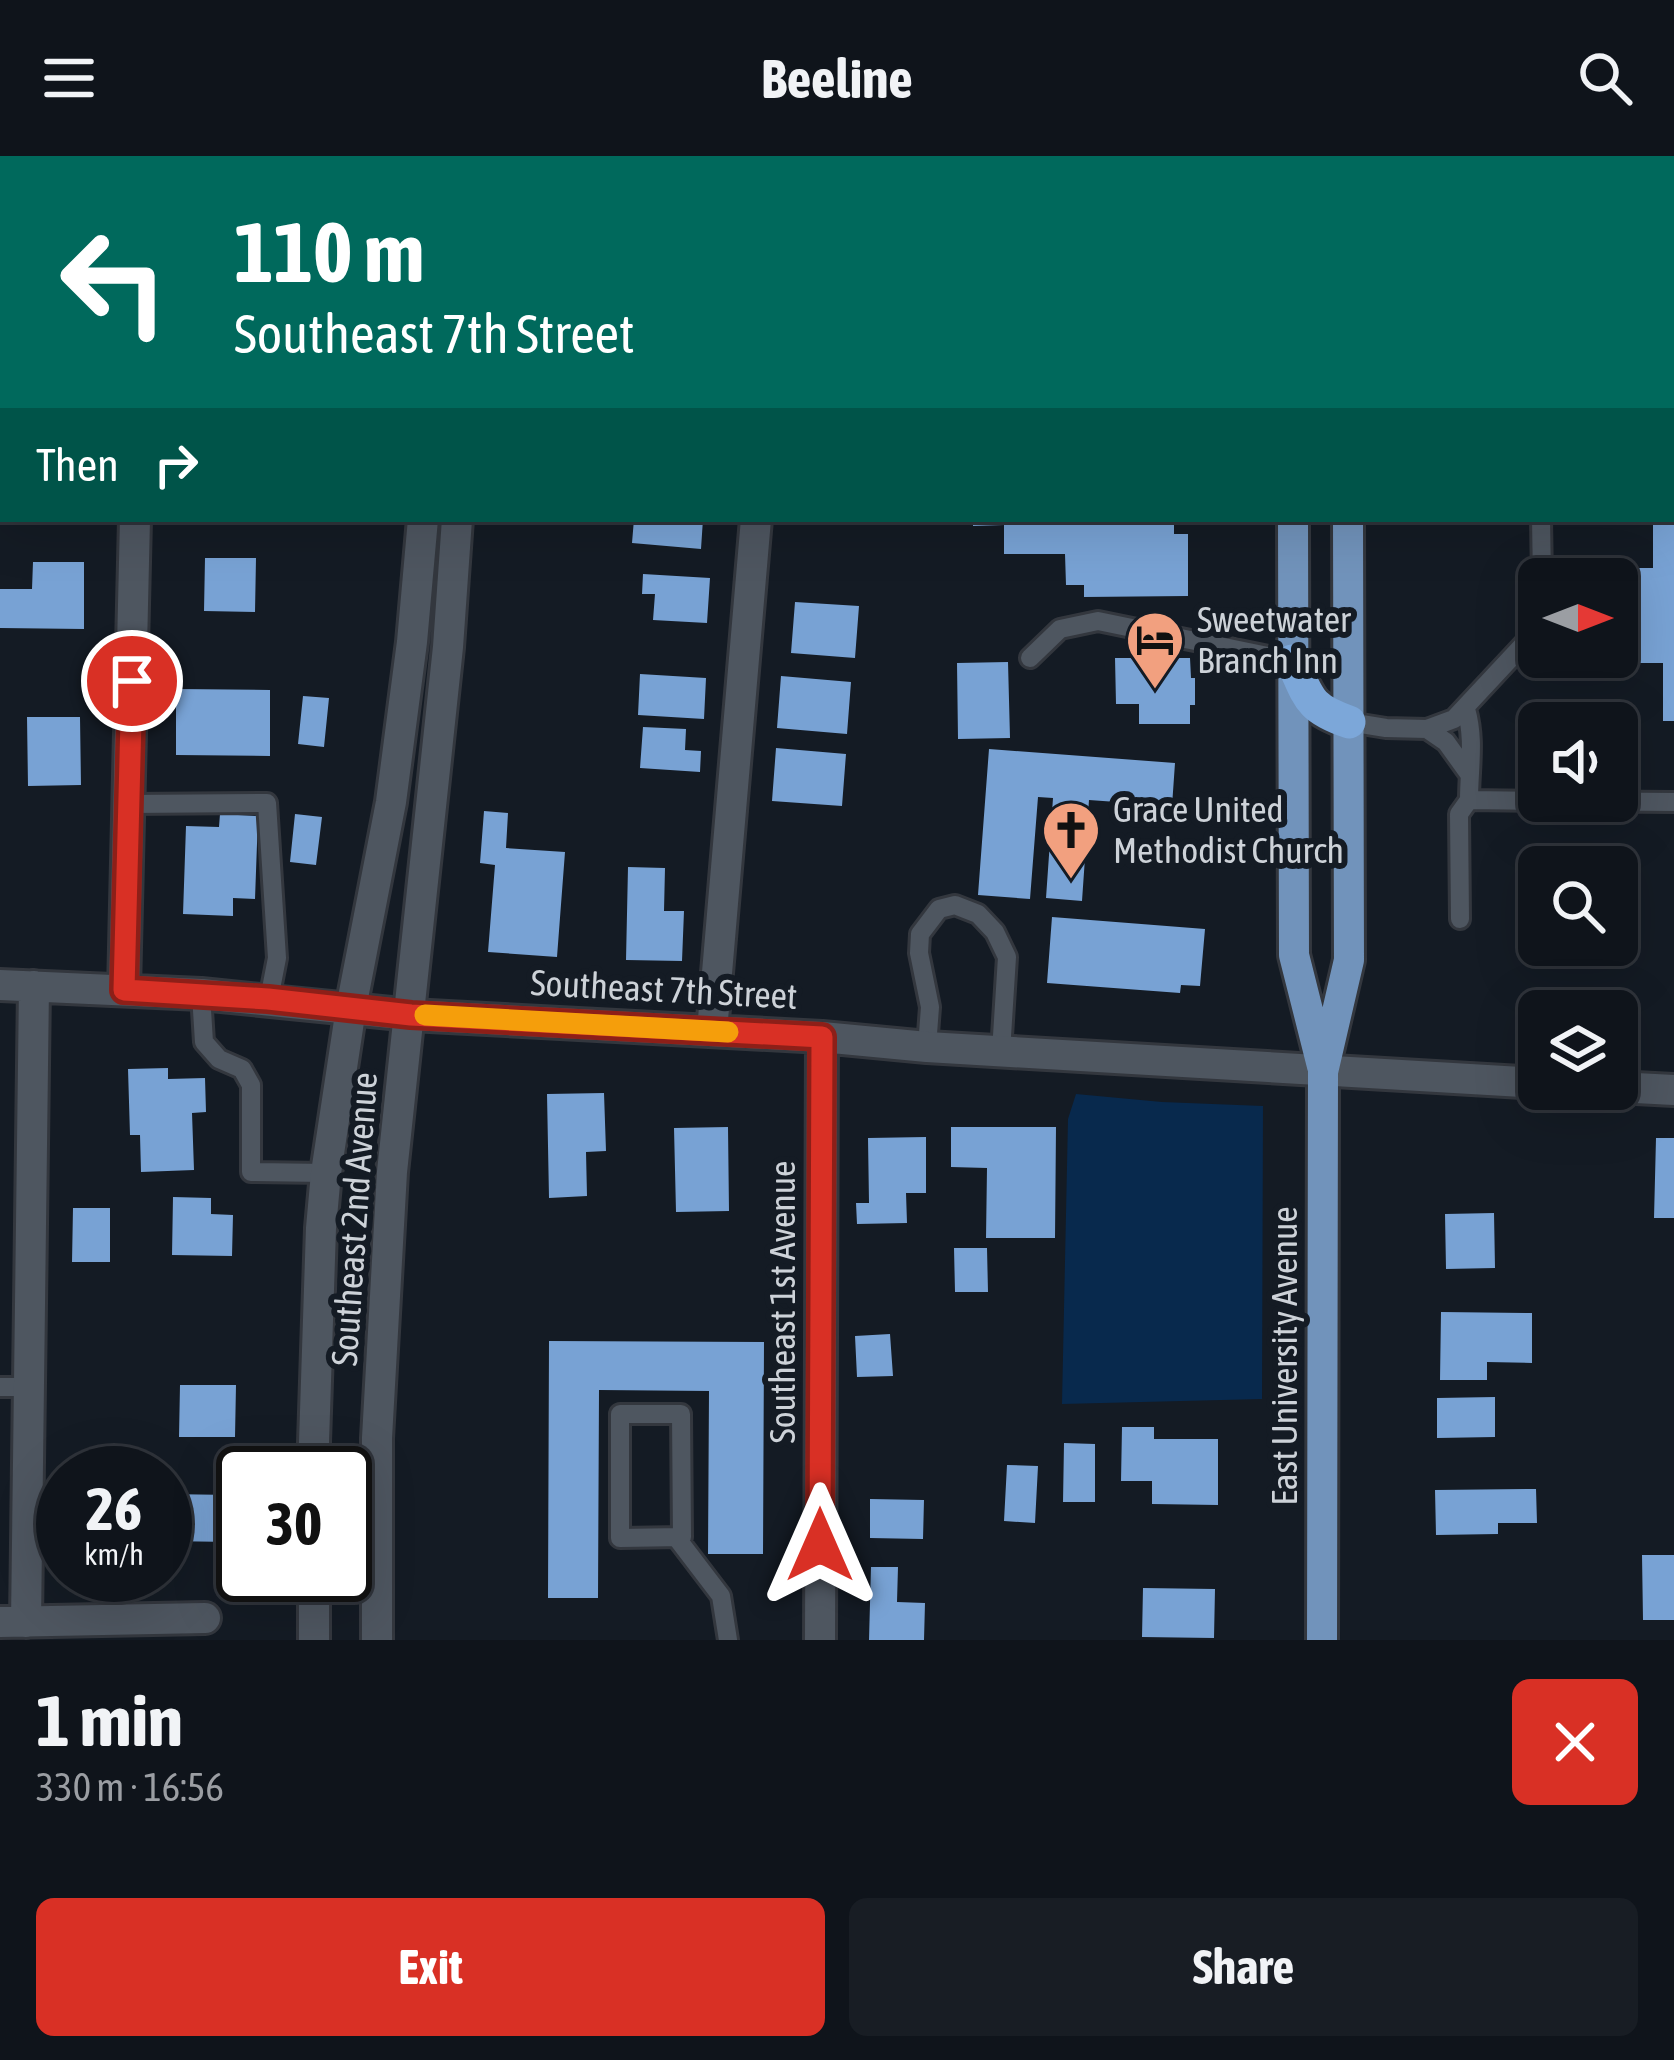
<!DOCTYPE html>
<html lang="en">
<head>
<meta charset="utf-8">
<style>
  :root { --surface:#0f141b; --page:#181d24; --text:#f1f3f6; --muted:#9b9ea3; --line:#2f333a; --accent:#d93025 }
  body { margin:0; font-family:"Asap Condensed",sans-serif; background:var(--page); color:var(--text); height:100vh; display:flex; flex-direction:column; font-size:45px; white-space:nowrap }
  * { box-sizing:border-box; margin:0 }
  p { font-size:39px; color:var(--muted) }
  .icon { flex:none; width:66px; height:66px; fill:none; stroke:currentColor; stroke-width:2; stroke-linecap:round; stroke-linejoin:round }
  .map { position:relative; height:1484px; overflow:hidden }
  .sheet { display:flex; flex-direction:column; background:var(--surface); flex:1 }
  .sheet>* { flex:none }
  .top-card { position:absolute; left:0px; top:0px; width:1674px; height:366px; box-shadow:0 12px 48px #0002,0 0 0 3px var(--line); background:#00695c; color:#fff; overflow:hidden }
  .needle { width:78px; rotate:90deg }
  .buttons { position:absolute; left:1518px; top:402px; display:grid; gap:24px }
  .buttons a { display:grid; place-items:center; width:120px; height:120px; border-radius:18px; background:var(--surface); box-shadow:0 12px 48px #0002,0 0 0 3px var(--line); font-size:60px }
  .speed { position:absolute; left:36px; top:1290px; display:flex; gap:24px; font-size:60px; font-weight:700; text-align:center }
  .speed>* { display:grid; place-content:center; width:156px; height:156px; border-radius:50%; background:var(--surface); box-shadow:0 12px 48px #0002,0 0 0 3px var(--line); line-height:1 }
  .speed small { font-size:30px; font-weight:400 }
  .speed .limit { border:6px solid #111; border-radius:18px; background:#fff; color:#111 }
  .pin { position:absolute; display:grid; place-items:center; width:102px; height:102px; color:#fff; margin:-51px; border:6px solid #fff; border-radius:50%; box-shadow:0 3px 12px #0007 }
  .me { position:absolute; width:132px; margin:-66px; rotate:0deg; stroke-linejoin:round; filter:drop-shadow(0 0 9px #0008) }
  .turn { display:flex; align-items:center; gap:42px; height:252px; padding:0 36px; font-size:54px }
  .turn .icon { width:156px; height:156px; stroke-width:2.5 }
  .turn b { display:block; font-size:84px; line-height:102px }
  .then { display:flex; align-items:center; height:114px; padding:0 36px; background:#0003; gap:24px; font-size:45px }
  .round { display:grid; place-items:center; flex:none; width:126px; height:126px; border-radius:18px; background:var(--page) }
  .headline { display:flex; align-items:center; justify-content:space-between; height:204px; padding:0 36px }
  h1 { font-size:72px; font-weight:700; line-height:90px }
  .button { display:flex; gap:24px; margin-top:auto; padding:24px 36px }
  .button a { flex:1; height:138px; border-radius:18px; background:var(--accent); color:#fff; font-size:48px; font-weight:700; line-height:138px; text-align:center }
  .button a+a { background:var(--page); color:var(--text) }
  header { display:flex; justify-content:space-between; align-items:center; height:156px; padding:0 36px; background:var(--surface); font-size:54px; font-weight:700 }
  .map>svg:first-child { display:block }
</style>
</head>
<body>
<header><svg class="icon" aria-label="menu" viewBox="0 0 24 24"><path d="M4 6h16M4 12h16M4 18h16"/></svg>Beeline<svg class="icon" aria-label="search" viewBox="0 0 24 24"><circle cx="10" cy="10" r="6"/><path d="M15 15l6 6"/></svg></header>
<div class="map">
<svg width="1674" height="1484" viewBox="0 0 1674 1484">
  <rect width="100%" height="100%" fill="#141b24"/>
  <path fill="#08294d" d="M 1076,938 L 1162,946 L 1263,950 L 1262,1243 L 1062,1248 L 1068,963 Z"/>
  <path fill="#78a2d4" d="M 634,363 L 703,363 L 701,393 L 632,387 Z
    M 973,363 L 1145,363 L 1145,369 L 1174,369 L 1174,378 L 1188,378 L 1188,440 L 1084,441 L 1084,429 L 1066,429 L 1065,398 L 1004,398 L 1004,369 L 973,370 Z
    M 1653,363 L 1674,363 L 1674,565 L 1663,565 L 1663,507 L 1567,507 L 1567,501 L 1617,501 L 1617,423 L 1567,423 L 1567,412 L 1653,412 Z
    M 205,402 L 256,402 L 255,456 L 204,455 Z
    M 33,406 L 84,406 L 84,473 L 0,472 L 0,433 L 32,433 Z
    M 643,418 L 710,422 L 707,467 L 653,464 L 655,438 L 642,438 Z
    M 795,446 L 859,450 L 855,502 L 791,497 Z
    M 1115,502 L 1190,502 L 1191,522 L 1195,522 L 1195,549 L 1190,549 L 1190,568 L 1139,568 L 1139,548 L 1116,548 Z
    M 1008,506 L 1010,582 L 958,583 L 957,507 Z
    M 640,518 L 706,522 L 704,563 L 638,559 Z
    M 781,520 L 851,526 L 847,578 L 777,572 Z
    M 176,533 L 270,534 L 270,600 L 176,599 Z
    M 303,540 L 329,542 L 324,591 L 298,588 Z
    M 27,561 L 80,561 L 81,629 L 28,630 Z
    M 643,571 L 686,573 L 685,594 L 701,595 L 700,616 L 640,612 Z
    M 776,592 L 846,598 L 842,650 L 772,645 Z
    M 989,593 L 1175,607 L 1172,650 L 1089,644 L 1082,745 L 1046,742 L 1053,642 L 1038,641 L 1030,743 L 978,739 Z
    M 484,655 L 508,657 L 506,692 L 565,696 L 557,801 L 488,796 L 495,709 L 480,707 Z
    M 220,658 L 258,660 L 255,743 L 233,742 L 233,760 L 183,758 L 186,670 L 219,671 Z
    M 295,658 L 322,661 L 316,709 L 290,706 Z
    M 628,711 L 665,712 L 664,755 L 684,755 L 682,805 L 626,804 Z
    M 1052,761 L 1205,773 L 1200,830 L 1181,829 L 1180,837 L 1047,827 Z
    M 168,912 L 168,923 L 205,922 L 206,956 L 192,957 L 194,1014 L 141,1016 L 140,979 L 130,979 L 128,913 Z
    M 604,937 L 606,995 L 586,996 L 587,1040 L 549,1042 L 547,938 Z
    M 728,971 L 729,1055 L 676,1056 L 674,972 Z
    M 951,971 L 1056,971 L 1055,1082 L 986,1082 L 987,1012 L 951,1011 Z
    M 926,981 L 926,1037 L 906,1037 L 907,1067 L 857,1068 L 856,1047 L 869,1047 L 868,982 Z
    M 1656,982 L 1674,982 L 1674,1062 L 1654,1062 Z
    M 173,1041 L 211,1042 L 211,1058 L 233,1059 L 232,1100 L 172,1099 Z
    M 73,1052 L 110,1052 L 110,1106 L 72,1106 Z
    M 1494,1057 L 1495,1112 L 1446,1113 L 1445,1058 Z
    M 954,1092 L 987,1092 L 988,1136 L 955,1136 Z
    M 1441,1156 L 1532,1157 L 1532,1207 L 1487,1206 L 1487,1224 L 1440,1224 Z
    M 890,1178 L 893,1220 L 857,1221 L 855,1180 Z
    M 549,1185 L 764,1186 L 763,1398 L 708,1398 L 709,1235 L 599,1234 L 598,1442 L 548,1442 Z
    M 180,1229 L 236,1229 L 235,1281 L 179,1281 Z
    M 1495,1241 L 1495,1281 L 1437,1282 L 1437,1242 Z
    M 1122,1271 L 1154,1271 L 1154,1283 L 1218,1283 L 1218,1349 L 1152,1348 L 1152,1325 L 1121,1325 Z
    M 1064,1287 L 1095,1288 L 1095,1346 L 1063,1346 Z
    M 1007,1309 L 1038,1310 L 1035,1367 L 1004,1365 Z
    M 1536,1333 L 1537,1367 L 1498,1367 L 1498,1378 L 1436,1379 L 1435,1334 Z
    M 165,1338 L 233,1339 L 232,1386 L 165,1385 Z
    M 870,1343 L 924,1344 L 923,1383 L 870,1382 Z
    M 1642,1399 L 1674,1399 L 1674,1464 L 1643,1464 Z
    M 871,1411 L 898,1411 L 897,1446 L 925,1447 L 924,1484 L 869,1484 Z
    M 1143,1432 L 1215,1433 L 1214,1482 L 1142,1481 Z"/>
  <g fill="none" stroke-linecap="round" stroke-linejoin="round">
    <g stroke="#33373e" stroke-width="24">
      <path id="service" d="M 1010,3 L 1010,0
        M 1541,363 L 1542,423
        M 1030,502 L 1060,473 L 1098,465 L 1292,505
        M 1466,553 C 1475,584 1469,612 1469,644 L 1539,645
        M 1349,566 L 1386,572 L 1427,573 L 1454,563 L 1536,475 L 1539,464
        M 1427,573 L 1446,586 L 1469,618
        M 1544,645 L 1674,646
        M 129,648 L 267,647 L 277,802 L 269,843
        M 1460,763 L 1459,658 L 1469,644
        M 201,838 L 204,886 L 219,903 L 242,913 L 251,929 L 251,1016 L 326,1017
        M 927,891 L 930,851 L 919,797 L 920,778 L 939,753 L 955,749 L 978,758 L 995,776 L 1007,801 L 1001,896
        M 0,1231 L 29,1231
        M 620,1258 L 681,1258 L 682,1381 L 620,1382 Z
        M 676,1381 L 721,1440 L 728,1484"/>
    </g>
    <g stroke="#33373e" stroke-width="36">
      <path id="minor" d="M 140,3 L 140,0
        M 0,188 L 3,188
        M 0,829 L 201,838 L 411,859 L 822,881 L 927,891 L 1539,927
        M 124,834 L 135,363
        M 712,875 L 756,363
        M 1617,931 L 1674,934
        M 0,1466 L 205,1462
        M 26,1466 L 34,830
        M 820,1484 L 822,881"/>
    </g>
    <g stroke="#33373e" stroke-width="36">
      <path id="tertiary" d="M 445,3 L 446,0
        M 479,3 L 479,0
        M 313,1317 L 321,1072 L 326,1017 L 351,852 L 391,646 L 412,486 L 423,363
        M 314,1419 L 314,1484
        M 377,1484 L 377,1282 L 392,1016 L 448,491 L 457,363"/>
    </g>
    <g stroke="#33373e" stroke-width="36">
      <path id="primary" d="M 1292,0 L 1292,3
        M 1348,3 L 1348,0
        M 1293,363 L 1294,799 L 1322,910
        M 1322,1484 L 1323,916 L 1349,804 L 1348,363"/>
    </g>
    <g stroke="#33373e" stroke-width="39">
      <path id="trunk" d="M 1292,505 C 1309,542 1308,552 1349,566"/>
    </g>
    <use href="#service" stroke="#4e5660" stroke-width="18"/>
    <use href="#minor" stroke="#4e5660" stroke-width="30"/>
    <use href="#tertiary" stroke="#4e5660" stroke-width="30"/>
    <use href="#primary" stroke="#7193bb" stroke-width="30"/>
    <use href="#trunk" stroke="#7ca7d9" stroke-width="33"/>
  </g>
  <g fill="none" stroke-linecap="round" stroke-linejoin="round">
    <g stroke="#8d1f18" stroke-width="30">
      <path id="route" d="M 132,525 L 124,834 L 268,843 L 411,859 L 822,881 L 820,1389"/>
    </g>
    <use href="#route" stroke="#d93025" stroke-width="21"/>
    <path stroke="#f59e0b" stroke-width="21" d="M 425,859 L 728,876"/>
  </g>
  <defs>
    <g id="hotel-pin" transform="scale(3)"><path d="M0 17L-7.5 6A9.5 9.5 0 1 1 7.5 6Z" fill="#f2a07f" stroke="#141b24"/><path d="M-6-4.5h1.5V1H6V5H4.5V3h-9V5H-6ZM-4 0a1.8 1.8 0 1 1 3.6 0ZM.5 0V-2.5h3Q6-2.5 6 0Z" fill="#111"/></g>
    <g id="church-pin" transform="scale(3)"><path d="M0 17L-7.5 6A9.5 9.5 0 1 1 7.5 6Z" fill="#f2a07f" stroke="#141b24"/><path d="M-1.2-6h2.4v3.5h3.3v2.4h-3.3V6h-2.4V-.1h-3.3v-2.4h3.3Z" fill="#111"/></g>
  </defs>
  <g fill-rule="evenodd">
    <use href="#hotel-pin" x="1155" y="484"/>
    <use href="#church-pin" x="1071" y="674"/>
  </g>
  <g text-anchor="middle" stroke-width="12" stroke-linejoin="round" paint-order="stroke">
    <g font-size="36" fill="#cdd2d8" stroke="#141b24" text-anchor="start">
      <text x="1197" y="476">Sweetwater<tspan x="1197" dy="41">Branch Inn</tspan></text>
      <text x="1113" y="666">Grace United<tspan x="1113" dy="41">Methodist Church</tspan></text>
    </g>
    <g font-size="36" fill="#cdd2d8" stroke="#141b24">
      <text transform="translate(664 833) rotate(3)" y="13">Southeast 7th Street</text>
      <text transform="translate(354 1063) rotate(-86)" y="13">Southeast 2nd Avenue</text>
      <text transform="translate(782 1146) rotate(-90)" y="13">Southeast 1st Avenue</text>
      <text transform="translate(1284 1200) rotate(-90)" y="13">East University Avenue</text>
    </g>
  </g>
</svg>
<div class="buttons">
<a><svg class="needle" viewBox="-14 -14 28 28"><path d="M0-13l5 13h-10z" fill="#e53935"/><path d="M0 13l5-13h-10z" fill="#9b9ea3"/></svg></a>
<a><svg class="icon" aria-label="sound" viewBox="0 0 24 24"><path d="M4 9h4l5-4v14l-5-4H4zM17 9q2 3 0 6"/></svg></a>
<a><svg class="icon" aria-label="search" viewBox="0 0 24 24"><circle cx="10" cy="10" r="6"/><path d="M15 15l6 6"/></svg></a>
<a><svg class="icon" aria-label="layers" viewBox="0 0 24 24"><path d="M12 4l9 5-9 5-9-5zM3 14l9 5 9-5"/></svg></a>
</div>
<div class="speed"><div>26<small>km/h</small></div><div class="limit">30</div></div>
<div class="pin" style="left:132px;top:525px;background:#d93025"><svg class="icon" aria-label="arrive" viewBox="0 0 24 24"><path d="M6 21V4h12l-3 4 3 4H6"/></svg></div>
<svg class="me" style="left:820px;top:1389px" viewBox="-20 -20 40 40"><path d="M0-17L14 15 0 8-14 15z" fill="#d93025" stroke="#fff" stroke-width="4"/></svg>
<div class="top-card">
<div class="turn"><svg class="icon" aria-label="left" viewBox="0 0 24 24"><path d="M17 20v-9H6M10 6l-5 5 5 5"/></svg><div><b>110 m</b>Southeast 7th Street</div></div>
<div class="then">Then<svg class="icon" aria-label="right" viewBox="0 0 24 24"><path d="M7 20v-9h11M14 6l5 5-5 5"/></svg></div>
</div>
</div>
<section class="sheet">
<div class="headline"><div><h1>1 min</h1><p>330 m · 16:56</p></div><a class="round" style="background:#d93025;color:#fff"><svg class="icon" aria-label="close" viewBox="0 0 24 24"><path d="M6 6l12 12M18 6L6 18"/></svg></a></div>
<div class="button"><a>Exit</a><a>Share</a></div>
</section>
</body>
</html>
